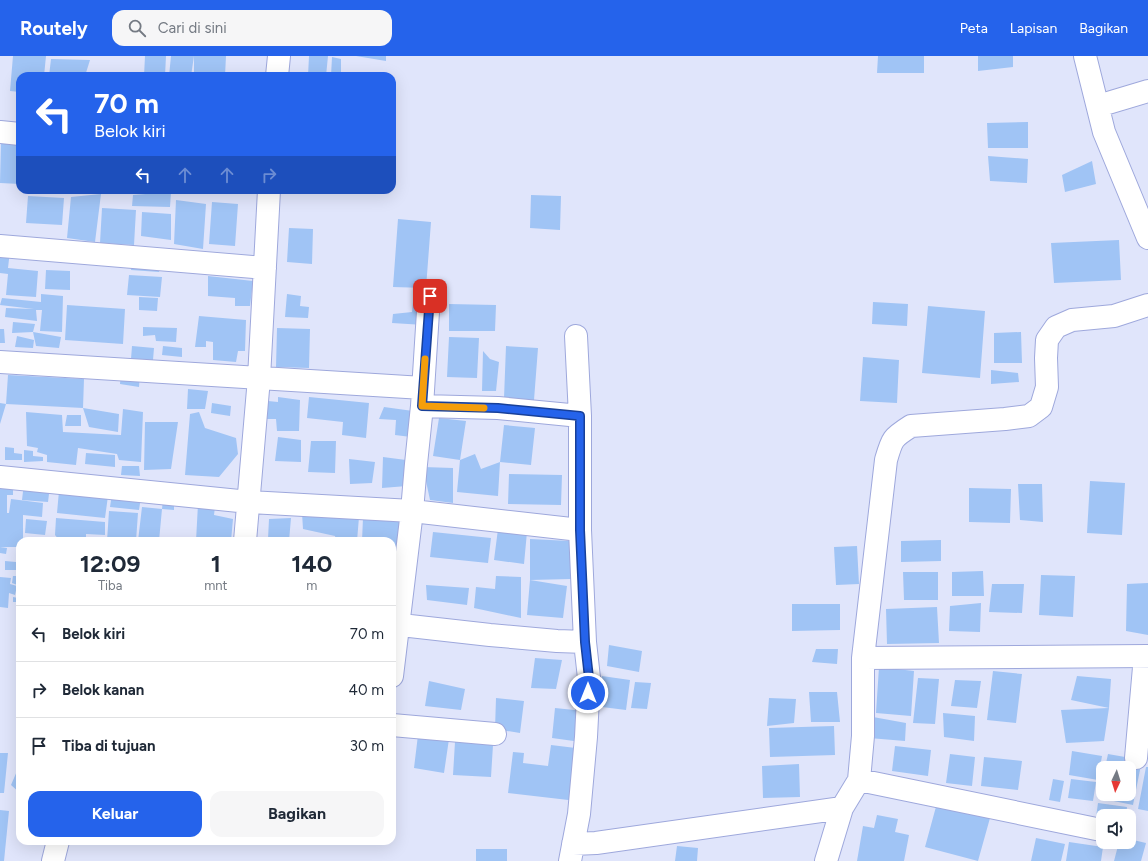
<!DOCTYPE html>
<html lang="id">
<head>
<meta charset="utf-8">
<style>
  :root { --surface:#fff; --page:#f6f6f7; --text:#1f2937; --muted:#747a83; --line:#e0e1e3; --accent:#2563eb }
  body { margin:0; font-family:Figtree,sans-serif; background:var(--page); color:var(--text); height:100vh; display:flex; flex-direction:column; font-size:15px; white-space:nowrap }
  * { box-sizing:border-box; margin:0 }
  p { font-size:13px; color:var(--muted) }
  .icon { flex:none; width:22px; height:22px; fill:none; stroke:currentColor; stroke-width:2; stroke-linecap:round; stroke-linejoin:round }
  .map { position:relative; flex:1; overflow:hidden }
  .side { position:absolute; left:16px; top:481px; width:380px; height:308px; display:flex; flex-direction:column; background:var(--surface); border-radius:12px; box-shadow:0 4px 16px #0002 }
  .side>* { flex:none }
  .hud { position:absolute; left:16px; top:16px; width:380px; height:122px; border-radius:12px; box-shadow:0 4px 16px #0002; background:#2563eb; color:#fff; overflow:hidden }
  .needle { width:26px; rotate:184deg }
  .fabs { position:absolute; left:1096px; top:705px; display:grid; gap:8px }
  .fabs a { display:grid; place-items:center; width:40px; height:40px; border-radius:8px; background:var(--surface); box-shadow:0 4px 16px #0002; font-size:20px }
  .pin { position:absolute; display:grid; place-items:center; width:34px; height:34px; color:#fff; margin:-17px; border-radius:8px; box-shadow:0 2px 6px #0006 }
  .me { position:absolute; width:44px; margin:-22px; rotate:0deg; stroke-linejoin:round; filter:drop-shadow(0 0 3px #0008) }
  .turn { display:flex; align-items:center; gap:14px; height:84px; padding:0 12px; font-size:18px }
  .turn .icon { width:52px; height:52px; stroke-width:2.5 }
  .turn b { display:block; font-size:28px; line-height:34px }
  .lanes { display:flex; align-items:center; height:38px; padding:0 12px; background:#0003; justify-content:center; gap:20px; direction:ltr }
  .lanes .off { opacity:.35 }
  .eta { display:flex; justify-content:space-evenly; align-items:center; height:68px; text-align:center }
  .eta b { font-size:24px; font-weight:700; line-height:28px }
  .button { display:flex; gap:8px; margin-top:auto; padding:8px 12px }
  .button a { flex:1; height:46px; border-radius:12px; background:var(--accent); color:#fff; font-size:16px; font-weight:700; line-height:46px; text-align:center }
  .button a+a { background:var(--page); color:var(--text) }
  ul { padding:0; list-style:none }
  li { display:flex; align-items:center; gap:12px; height:56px; padding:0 12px; border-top:1px solid var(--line) }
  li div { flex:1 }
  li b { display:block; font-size:15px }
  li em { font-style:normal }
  header { display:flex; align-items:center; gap:24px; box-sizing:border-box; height:56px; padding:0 20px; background:var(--accent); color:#fff }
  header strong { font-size:19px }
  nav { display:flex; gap:22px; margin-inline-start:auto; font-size:14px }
  .search { width:280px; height:36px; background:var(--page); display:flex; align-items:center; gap:10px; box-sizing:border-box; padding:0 14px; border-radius:12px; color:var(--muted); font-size:15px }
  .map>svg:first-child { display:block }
</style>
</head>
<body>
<header>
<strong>Routely</strong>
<div class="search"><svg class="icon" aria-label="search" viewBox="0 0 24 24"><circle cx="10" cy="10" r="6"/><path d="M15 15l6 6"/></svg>Cari di sini</div>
<nav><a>Peta</a><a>Lapisan</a><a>Bagikan</a></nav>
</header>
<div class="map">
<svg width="1148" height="805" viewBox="0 0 1148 805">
  <rect width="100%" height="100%" fill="#e0e5fb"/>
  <path fill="#a0c4f5" d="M 13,0 L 46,0 L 44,20 L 20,20 L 20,36 L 10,35 Z
    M 145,0 L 166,0 L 165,20 L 144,20 Z
    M 171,0 L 194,0 L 191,20 L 169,20 Z
    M 194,0 L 226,0 L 225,20 L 194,20 Z
    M 309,0 L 328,0 L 326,20 L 308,20 Z
    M 356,0 L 386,0 L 386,5 Z
    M 878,0 L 924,0 L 924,17 L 877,17 Z
    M 978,0 L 1013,0 L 1013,11 L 978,15 Z
    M 332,1 L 341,3 L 341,20 L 331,20 Z
    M 51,3 L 90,4 L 85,20 L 49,20 Z
    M 1028,66 L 1028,92 L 988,92 L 987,67 Z
    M 1,85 L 20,88 L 20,128 L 0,127 Z
    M 988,100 L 1028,103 L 1027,127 L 990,125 Z
    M 1092,105 L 1096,128 L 1065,136 L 1062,119 Z
    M 66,134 L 101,134 L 101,138 L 95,186 L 67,182 L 71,141 L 101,138 L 66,135 Z
    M 171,136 L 170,151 L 132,150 L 133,139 Z
    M 531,139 L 561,140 L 560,174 L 530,172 Z
    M 28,140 L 64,142 L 62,169 L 26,167 Z
    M 176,144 L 206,148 L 203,193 L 174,188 Z
    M 212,146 L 238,148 L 235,190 L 209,188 Z
    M 102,152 L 136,154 L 134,189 L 100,187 Z
    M 142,156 L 171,158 L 171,184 L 141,180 Z
    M 398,163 L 431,166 L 426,232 L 393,231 Z
    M 289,172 L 313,173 L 312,208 L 287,206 Z
    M 1119,184 L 1121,224 L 1054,227 L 1051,187 Z
    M 0,194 L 10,195 L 8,212 L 38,215 L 36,241 L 6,239 L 8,218 L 0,217 Z
    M 132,206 L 161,210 L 159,216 L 131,214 Z
    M 46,214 L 70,215 L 70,234 L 45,233 Z
    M 129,219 L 162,221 L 160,241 L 127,239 Z
    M 208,220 L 253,225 L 250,250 L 235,250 L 235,242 L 208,240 Z
    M 41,238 L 63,240 L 62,276 L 40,275 L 42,254 L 36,254 L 37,265 L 5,261 L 6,252 L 34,253 L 0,249 L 2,242 L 41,246 Z
    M 287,238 L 301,240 L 300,250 L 309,251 L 308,262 L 285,261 Z
    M 139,241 L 158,242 L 157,255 L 139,254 Z
    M 413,246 L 426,246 L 424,269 L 392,267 L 393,258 L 412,256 Z
    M 873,246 L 908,248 L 907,270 L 872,268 Z
    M 449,248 L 496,249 L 495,275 L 449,275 Z
    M 67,249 L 125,253 L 123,288 L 65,284 Z
    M 928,250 L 985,255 L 980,322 L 922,317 Z
    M 199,260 L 246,264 L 245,295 L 238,295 L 236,306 L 213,304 L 213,286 L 206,285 L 206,291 L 195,291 Z
    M 13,266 L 35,268 L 33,276 L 12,277 Z
    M 143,271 L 177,272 L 176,286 L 156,285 L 155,279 L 143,280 Z
    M 277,272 L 310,273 L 309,312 L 276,311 Z
    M 0,273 L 4,273 L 5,287 L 0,287 Z
    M 33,276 L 61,281 L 59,292 L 36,290 Z
    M 1021,276 L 1022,307 L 994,307 L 994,277 Z
    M 17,280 L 34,284 L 33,292 L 15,291 Z
    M 449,281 L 479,282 L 477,322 L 447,321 Z
    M 132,290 L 154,292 L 153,304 L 131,303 Z
    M 163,290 L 182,292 L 182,301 L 162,299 Z
    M 506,290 L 538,292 L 534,344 L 504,342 Z
    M 483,295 L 490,303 L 499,306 L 496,335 L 482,335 Z
    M 863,301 L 899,304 L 897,347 L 860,345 Z
    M 991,314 L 1018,317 L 1019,326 L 991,328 Z
    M 121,316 L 140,318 L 139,331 L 120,328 Z
    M 8,319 L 84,323 L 83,352 L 6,348 Z
    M 188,333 L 208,335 L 205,353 L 187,353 Z
    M 278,341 L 300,344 L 299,375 L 277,375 L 276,363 L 267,363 L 268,345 L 278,346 Z
    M 309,341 L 369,347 L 366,382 L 342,379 L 343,366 L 307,362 Z
    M 0,347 L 6,348 L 0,368 Z
    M 212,347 L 231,350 L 230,360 L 211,357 Z
    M 384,351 L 413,355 L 411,381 L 395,379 L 396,364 L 379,363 Z
    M 83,352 L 119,358 L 118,376 L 89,371 Z
    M 123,353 L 143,356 L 141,406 L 119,404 L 117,398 L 78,392 L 76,409 L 47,406 L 47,399 L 37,396 L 38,392 L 27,390 L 26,356 L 62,359 L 63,376 L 121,379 Z
    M 199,356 L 205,372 L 236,382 L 238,398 L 219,421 L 185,419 L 190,358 Z
    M 67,359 L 81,359 L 81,370 L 65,370 Z
    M 439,362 L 466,365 L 460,404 L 475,398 L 481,413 L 500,406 L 498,440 L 457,436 L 460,404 L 433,400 Z
    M 145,366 L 178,366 L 171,413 L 144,414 Z
    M 504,369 L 535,372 L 531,409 L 500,406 Z
    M 278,381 L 301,384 L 301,406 L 275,405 Z
    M 311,385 L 336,385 L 335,417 L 308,416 Z
    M 5,391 L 14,392 L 14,397 L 22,398 L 22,404 L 5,404 Z
    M 24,394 L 33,395 L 33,400 L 43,401 L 43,405 L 24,406 Z
    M 86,397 L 115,399 L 115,411 L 85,408 Z
    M 383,401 L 406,404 L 407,430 L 382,432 Z
    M 349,403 L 375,406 L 372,427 L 350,428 Z
    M 122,410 L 139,410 L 140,420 L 121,419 Z
    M 423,411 L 453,412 L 453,447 L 430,444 Z
    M 509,418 L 562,419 L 561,449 L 508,448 Z
    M 1090,425 L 1125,427 L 1122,479 L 1087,477 Z
    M 24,427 L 50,430 L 48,446 L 22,444 Z
    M 1018,428 L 1042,428 L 1043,466 L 1020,464 Z
    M 0,431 L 13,432 L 13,439 L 7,439 L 7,457 L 9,457 L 11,443 L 43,447 L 42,461 L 23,459 L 23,485 L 20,485 L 20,491 L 0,491 Z
    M 969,432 L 1011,433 L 1010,467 L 969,466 Z
    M 59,435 L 108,440 L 105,462 L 57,457 Z
    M 112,438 L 141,441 L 139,454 L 110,451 Z
    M 163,443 L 174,449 L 174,454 L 162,453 Z
    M 198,448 L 215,451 L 214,459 L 233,463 L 231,485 L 196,485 Z
    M 142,451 L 162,453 L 159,485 L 138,485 Z
    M 109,455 L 138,457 L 136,485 L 107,485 Z
    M 302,457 L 359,461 L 357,485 L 336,485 L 335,480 L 303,473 Z
    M 56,462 L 105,466 L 105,479 L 86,478 L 86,485 L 60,485 L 55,479 Z
    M 291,462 L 289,485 L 268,483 L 269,463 Z
    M 363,462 L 401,464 L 399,495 L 392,495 L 392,485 L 362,485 Z
    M 26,463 L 47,465 L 45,479 L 25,477 Z
    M 498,473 L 527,476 L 524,508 L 494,504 Z
    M 433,476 L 491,482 L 488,507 L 430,501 Z
    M 530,483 L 570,485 L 571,523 L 530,524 Z
    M 941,484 L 941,505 L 901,506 L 901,485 Z
    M 857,490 L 859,528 L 836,529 L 834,491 Z
    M 0,491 L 7,492 L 6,498 L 0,497 Z
    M 5,505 L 16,506 L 17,514 L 5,514 Z
    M 983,515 L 984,540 L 952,540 L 952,516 Z
    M 903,516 L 938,516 L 938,544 L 904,544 Z
    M 1041,519 L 1075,520 L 1073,561 L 1039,559 Z
    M 13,520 L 20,520 L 20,530 L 12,527 Z
    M 496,520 L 521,521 L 521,562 L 474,552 L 476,531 L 495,533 Z
    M 0,521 L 11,522 L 10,528 L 17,530 L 15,539 L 9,537 L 8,552 L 0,551 Z
    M 530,524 L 567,530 L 563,562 L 527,559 Z
    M 1148,527 L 1148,579 L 1126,575 L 1127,528 Z
    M 992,528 L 1024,528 L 1022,557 L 989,556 Z
    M 426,529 L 469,532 L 467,549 L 427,544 Z
    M 19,535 L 20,535 L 20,546 L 13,546 L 13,541 L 18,542 Z
    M 981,547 L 980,576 L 949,575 L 950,550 Z
    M 792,548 L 840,548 L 840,574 L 792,575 Z
    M 937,551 L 939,587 L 887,588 L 886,553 Z
    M 609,589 L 642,595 L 639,616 L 607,610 Z
    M 816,593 L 838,593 L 837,608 L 812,606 Z
    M 535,602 L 562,604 L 556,633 L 531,632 Z
    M 879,611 L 914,615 L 911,660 L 876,657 Z
    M 993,615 L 1022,618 L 1016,667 L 987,664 Z
    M 602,620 L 630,624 L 626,654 L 594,650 Z
    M 1077,620 L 1111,623 L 1109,652 L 1071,644 Z
    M 918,622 L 939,623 L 935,668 L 913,667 Z
    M 955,624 L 981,625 L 977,652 L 951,650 Z
    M 429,625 L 465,633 L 461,654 L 425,650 Z
    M 635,626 L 651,627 L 647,653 L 631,652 Z
    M 809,636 L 837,636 L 840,666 L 811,666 Z
    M 496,642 L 524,645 L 520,677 L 495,673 Z
    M 769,642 L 796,643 L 794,667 L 767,670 Z
    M 555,652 L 584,655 L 581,686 L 552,682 Z
    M 1109,652 L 1104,685 L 1066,687 L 1061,654 Z
    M 943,657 L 975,660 L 974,685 L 944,681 Z
    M 873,661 L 906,667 L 905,685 L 869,682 Z
    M 834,670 L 835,699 L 770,701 L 769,672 Z
    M 418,679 L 449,683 L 444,717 L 414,712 Z
    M 455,686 L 493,689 L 491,721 L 453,719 Z
    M 551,689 L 584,693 L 577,745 L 508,737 L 513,696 L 524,697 L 523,707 L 548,710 Z
    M 895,690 L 931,694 L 928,720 L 892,715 Z
    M 1072,695 L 1102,700 L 1098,724 L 1069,719 Z
    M 0,697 L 8,697 L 4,737 L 0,737 Z
    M 950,698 L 975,701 L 972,730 L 946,727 Z
    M 1108,698 L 1142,704 L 1133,749 L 1099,742 L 1102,726 L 1103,738 L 1129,738 L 1129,712 L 1105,712 Z
    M 984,701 L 1022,705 L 1018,734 L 981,730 Z
    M 20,708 L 20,737 L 11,729 Z
    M 799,708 L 800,741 L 763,742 L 762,710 Z
    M 1146,711 L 1148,711 L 1148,755 L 1138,753 Z
    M 1053,723 L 1064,725 L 1060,746 L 1049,744 Z
    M 1071,723 L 1096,726 L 1093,745 L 1068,742 Z
    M 937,747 L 990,762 L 978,805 L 925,791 Z
    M 1098,747 L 1127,751 L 1126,760 L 1103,760 L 1103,769 L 1095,768 Z
    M 0,754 L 9,755 L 4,805 L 0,805 Z
    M 877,759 L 898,763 L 895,776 L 909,779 L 904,805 L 857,805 L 863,770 L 874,772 Z
    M 1036,782 L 1065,788 L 1061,805 L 1031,805 Z
    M 1129,783 L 1146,787 L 1141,805 L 1114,805 L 1119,786 L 1129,786 Z
    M 1069,786 L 1103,791 L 1101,805 L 1066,805 Z
    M 677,790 L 698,792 L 697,805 L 675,805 Z
    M 476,793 L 507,793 L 507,805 L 476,805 Z"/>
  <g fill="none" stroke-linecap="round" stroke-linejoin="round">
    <g stroke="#9ea8dc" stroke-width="24">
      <path id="minor" d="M 1085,0 L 1104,76 L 1148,182
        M 277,20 L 279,0
        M 1098,50 L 1148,35
        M 0,76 L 20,78
        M 0,190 L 265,212
        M 576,280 L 580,360
        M 0,306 L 423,332
        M 0,421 L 249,446 L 412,455 L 580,474
        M 245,485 L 259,322 L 269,134
        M 392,568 L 490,579 L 557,585 L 585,586 L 580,474 L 580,360 L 498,352 L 422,350
        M 863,602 L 886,404 C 892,383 892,382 911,370 L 1005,363 L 1029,360 L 1041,351 L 1047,331 L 1046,302 L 1047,284 L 1056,271 L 1072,264 L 1114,260 L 1148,249
        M 392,620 L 412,455 L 416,408 L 422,350 L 429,240
        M 392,669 L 495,678
        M 1136,702 L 1145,600
        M 859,724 L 1101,774
        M 573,788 L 596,787 L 842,752
        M 53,805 L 58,785
        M 570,805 L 579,758 L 586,681 L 589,622 L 585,586
        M 826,805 L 842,752 L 859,724 L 863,680 L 863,602 L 1148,600"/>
    </g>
    <use href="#minor" stroke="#fff" stroke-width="22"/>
  </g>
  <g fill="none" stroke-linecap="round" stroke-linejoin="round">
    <g stroke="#184099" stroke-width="10">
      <path id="route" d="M 430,240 L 422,350 L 498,352 L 580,360 L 580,474 L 585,586 L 589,622 L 588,637"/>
    </g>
    <use href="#route" stroke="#2563eb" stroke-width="7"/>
    <path stroke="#f59e0b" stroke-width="7" d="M 425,303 L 422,350 L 484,352"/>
  </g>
</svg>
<div class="fabs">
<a><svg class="needle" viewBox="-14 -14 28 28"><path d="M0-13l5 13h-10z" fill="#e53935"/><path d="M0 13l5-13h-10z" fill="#747a83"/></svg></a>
<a><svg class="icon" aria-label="sound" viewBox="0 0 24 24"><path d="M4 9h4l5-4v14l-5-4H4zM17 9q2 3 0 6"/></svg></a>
</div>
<div class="pin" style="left:430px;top:240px;background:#d93025"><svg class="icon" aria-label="arrive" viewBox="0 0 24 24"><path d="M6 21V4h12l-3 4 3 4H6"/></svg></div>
<svg class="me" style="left:588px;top:637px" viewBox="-20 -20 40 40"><circle r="17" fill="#2563eb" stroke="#fff" stroke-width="3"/><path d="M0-11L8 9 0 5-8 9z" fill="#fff"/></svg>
<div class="hud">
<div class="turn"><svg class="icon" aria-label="left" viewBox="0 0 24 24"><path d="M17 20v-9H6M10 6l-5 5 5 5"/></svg><div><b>70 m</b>Belok kiri</div></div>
<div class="lanes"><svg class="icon" aria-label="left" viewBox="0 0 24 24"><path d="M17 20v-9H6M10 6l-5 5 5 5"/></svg><svg class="icon off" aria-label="ahead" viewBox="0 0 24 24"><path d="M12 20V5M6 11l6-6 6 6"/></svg><svg class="icon off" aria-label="ahead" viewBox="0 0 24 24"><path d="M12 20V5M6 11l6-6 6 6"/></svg><svg class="icon off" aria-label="right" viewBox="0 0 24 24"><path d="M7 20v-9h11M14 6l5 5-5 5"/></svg></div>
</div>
<section class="side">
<div class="eta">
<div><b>12:09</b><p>Tiba</p></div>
<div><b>1</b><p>mnt</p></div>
<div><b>140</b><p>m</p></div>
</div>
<ul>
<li><svg class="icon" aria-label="left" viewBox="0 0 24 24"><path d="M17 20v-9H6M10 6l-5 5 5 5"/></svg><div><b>Belok kiri</b></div><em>70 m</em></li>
<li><svg class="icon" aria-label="right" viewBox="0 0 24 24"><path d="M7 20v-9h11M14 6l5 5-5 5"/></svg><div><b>Belok kanan</b></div><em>40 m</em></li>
<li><svg class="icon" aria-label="arrive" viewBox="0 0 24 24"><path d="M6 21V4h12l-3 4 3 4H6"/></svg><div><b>Tiba di tujuan</b></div><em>30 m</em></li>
</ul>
<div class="button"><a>Keluar</a><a>Bagikan</a></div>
</section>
</div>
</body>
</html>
